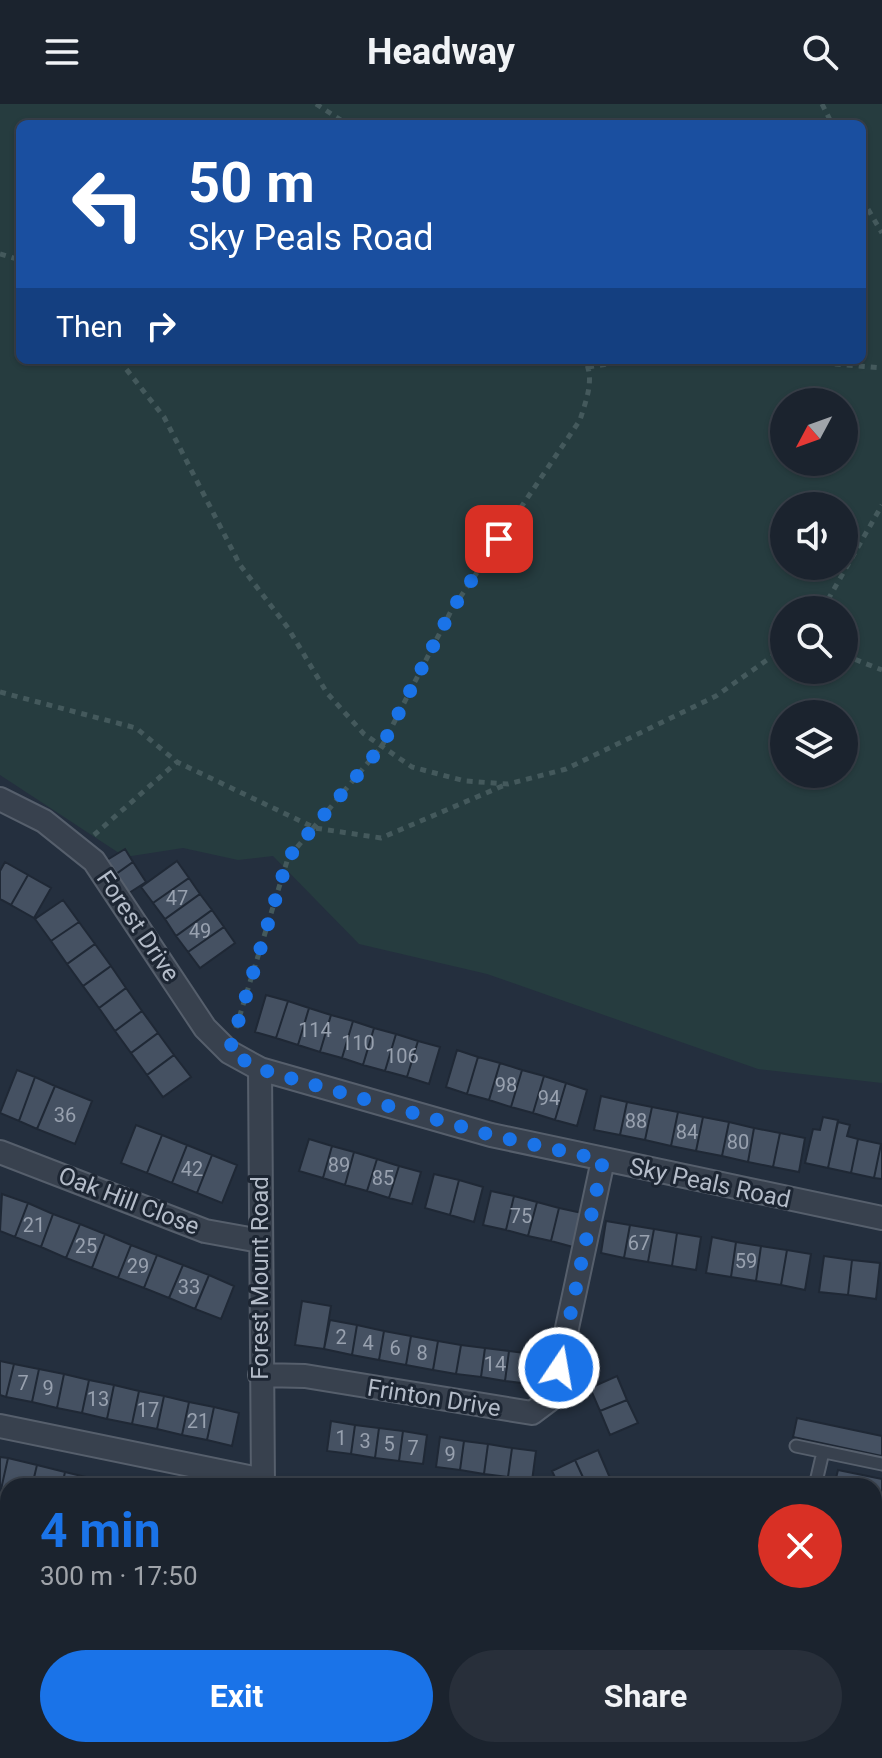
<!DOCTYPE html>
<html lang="en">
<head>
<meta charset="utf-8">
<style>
  :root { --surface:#1b232e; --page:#282f3a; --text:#f1f3f6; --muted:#a0a4aa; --line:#39404a; --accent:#1a73e8 }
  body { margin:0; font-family:Roboto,sans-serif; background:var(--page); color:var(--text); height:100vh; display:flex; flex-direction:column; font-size:30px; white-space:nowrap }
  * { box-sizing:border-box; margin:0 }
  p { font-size:26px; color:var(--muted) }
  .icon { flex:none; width:44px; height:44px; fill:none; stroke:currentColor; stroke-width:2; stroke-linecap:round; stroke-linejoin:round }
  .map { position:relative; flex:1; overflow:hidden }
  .details { position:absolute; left:0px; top:1374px; width:882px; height:280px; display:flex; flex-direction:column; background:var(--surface); border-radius:24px 24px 0 0; box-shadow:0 2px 6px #0004,0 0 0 2px var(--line) }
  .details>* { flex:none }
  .banner { position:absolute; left:16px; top:16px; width:850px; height:244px; border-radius:12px; box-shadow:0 2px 6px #0004,0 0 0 2px var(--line); background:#1a4fa0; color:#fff; overflow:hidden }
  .needle { width:52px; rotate:229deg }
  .buttons { position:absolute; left:770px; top:284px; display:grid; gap:16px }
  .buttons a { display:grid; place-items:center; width:88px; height:88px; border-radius:50%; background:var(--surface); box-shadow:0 2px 6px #0004,0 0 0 2px var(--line); font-size:40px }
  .pin { position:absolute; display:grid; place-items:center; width:68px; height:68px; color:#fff; margin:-34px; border-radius:16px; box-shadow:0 4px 12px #0006 }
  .me { position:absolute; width:88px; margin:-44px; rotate:12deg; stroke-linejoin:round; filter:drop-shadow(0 0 6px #0008) }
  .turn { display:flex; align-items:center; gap:28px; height:168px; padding:0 40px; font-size:36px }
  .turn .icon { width:104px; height:104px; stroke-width:2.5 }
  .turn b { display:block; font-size:56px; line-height:68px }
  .then { display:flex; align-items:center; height:76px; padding:0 40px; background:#0003; gap:16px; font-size:30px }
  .round { display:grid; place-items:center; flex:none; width:84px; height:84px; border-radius:42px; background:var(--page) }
  .headline { display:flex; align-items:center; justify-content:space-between; height:136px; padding:0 40px }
  h1 { font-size:48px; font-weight:700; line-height:60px; color:var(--accent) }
  .button { display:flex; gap:16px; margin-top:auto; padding:16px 40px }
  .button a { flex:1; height:92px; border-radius:48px; background:var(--accent); color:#fff; font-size:32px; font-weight:700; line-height:92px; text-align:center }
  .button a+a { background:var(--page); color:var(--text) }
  header { display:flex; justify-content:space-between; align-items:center; height:104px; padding:0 40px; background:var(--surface); font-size:36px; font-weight:700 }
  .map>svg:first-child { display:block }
</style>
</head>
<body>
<header><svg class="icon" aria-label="menu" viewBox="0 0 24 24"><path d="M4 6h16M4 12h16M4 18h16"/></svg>Headway<svg class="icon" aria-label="search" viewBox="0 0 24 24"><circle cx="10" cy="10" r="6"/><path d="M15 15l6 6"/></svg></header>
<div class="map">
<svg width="882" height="1654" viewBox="0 0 882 1654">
  <rect width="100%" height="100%" fill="#242f3e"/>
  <path fill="#263c3f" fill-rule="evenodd" d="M 0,0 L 882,0 L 882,979 L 758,965 L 487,870 L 359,840 L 273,752 L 238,756 L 183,744 L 125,753 L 0,671 ZM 20,20 L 862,20 L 862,256 L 20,256 ZM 784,298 L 844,298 L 844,358 L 784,358 ZM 784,402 L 844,402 L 844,462 L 784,462 ZM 784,506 L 844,506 L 844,566 L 784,566 ZM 784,610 L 844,610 L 844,670 L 784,670 Z"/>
  <path fill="#455162" stroke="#1f2835" stroke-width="2" d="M 125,745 L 133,758 L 116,770 L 107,756 Z
    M 177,757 L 189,774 L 153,799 L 141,783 Z
    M 5,758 L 28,771 L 11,801 L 0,795 L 0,767 Z
    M 133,758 L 146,778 L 129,789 L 116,770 Z
    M 28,771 L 51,784 L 34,814 L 11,801 Z
    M 189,774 L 200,790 L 165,815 L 153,799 Z
    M 200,790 L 212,806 L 176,832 L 165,815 Z
    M 63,796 L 79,818 L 51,837 L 35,815 Z
    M 212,806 L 224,823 L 188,848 L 176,832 Z
    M 79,818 L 95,840 L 67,860 L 51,837 Z
    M 224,823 L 235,839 L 200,864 L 188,848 Z
    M 95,840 L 111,862 L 83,882 L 67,860 Z
    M 111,862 L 126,884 L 99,904 L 83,882 Z
    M 126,884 L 142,907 L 115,927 L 99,904 Z
    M 266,891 L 288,897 L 276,934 L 255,928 Z
    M 288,897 L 309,904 L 298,941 L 276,934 Z
    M 309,904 L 331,911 L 320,948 L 298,941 Z
    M 142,907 L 158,929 L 131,949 L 115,927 Z
    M 331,911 L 353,917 L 342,954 L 320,948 Z
    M 353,917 L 374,924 L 363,961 L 342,954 Z
    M 374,924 L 396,930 L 385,967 L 363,961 Z
    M 158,929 L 174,951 L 147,971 L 131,949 Z
    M 396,930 L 418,937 L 407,973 L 385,967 Z
    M 418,937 L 440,943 L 429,980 L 407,973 Z
    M 457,946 L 478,953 L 467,990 L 446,983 Z
    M 174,951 L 191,973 L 163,993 L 147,971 Z
    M 478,953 L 500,959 L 489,996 L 467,990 Z
    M 500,959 L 522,966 L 511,1003 L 489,996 Z
    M 17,966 L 35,973 L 19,1017 L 0,1009 Z
    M 522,966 L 544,972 L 533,1009 L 511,1003 Z
    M 544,972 L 566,979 L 555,1016 L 533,1009 Z
    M 35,973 L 55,982 L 37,1025 L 19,1017 Z
    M 566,979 L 587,986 L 577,1022 L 555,1016 Z
    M 55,982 L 92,997 L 75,1040 L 37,1025 Z
    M 601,992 L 627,998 L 620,1031 L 594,1026 Z
    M 627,998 L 652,1003 L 645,1036 L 620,1031 Z
    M 652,1003 L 678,1008 L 671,1042 L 645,1036 Z
    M 678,1008 L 703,1013 L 696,1047 L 671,1042 Z
    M 703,1013 L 729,1018 L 722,1052 L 696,1047 Z
    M 823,1013 L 838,1016 L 828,1064 L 805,1059 L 813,1025 L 820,1026 Z
    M 729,1018 L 754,1024 L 748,1058 L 722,1052 Z
    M 838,1018 L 850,1021 L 847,1032 L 858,1035 L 851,1069 L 828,1064 Z
    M 136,1021 L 162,1031 L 147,1069 L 121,1059 Z
    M 754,1024 L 780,1029 L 773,1063 L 748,1058 Z
    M 780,1029 L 805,1034 L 799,1068 L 773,1063 Z
    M 162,1031 L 187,1041 L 172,1079 L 147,1069 Z
    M 309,1035 L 332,1042 L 323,1074 L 299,1067 Z
    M 858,1035 L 881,1040 L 874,1074 L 851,1069 Z
    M 881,1040 L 882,1040 L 882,1075 L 874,1074 Z
    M 187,1041 L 212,1051 L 197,1089 L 172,1079 Z
    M 332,1042 L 354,1048 L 345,1081 L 323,1074 Z
    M 354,1048 L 377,1055 L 367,1087 L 345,1081 Z
    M 212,1051 L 237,1061 L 222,1099 L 197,1089 Z
    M 377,1055 L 399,1062 L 389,1094 L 367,1087 Z
    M 399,1062 L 421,1068 L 412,1100 L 389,1094 Z
    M 434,1070 L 459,1076 L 450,1111 L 425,1104 Z
    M 459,1076 L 483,1083 L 474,1118 L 450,1111 Z
    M 491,1087 L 514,1092 L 506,1126 L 483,1121 Z
    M 2,1090 L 28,1099 L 15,1133 L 0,1127 Z
    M 514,1092 L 537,1098 L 528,1132 L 506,1126 Z
    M 537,1098 L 559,1104 L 551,1137 L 528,1132 Z
    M 28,1099 L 53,1110 L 41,1143 L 15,1133 Z
    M 559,1104 L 582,1109 L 573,1143 L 551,1137 Z
    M 53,1110 L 80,1120 L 66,1154 L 41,1143 Z
    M 606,1117 L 630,1121 L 624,1154 L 601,1149 Z
    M 80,1120 L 105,1130 L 92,1164 L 66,1154 Z
    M 630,1121 L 654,1125 L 648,1158 L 624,1154 Z
    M 654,1125 L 677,1129 L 672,1162 L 648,1158 Z
    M 677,1129 L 701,1133 L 696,1166 L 672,1162 Z
    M 105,1130 L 131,1141 L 118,1174 L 92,1164 Z
    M 712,1133 L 736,1138 L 731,1173 L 706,1169 Z
    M 736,1138 L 761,1142 L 756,1177 L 731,1173 Z
    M 131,1141 L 157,1151 L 144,1184 L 118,1174 Z
    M 761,1142 L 787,1146 L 781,1181 L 756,1177 Z
    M 787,1146 L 811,1150 L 805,1186 L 781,1181 Z
    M 157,1151 L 183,1161 L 169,1194 L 144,1184 Z
    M 824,1152 L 852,1156 L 848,1191 L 819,1188 Z
    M 852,1156 L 880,1159 L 876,1195 L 848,1191 Z
    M 183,1161 L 209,1171 L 195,1205 L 169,1194 Z
    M 209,1171 L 234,1182 L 221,1215 L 195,1205 Z
    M 302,1197 L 331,1202 L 324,1245 L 295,1241 Z
    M 330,1216 L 357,1221 L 352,1251 L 324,1245 Z
    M 357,1221 L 384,1227 L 379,1256 L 352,1251 Z
    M 384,1227 L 411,1232 L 406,1261 L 379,1256 Z
    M 411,1232 L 438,1237 L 433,1266 L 406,1261 Z
    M 438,1237 L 461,1241 L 456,1270 L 433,1266 Z
    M 461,1241 L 485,1244 L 481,1273 L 456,1270 Z
    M 485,1244 L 509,1247 L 505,1277 L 481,1273 Z
    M 509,1247 L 533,1250 L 529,1280 L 505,1277 Z
    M 0,1257 L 14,1260 L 6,1293 L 0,1291 Z
    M 14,1260 L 39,1265 L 32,1298 L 6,1293 Z
    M 39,1265 L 64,1270 L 57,1304 L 32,1298 Z
    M 64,1270 L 89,1276 L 82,1309 L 57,1304 Z
    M 617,1272 L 627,1296 L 600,1307 L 590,1284 Z
    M 89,1276 L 114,1281 L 107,1315 L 82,1309 Z
    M 114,1281 L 139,1287 L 132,1320 L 107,1315 Z
    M 139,1287 L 164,1292 L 157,1325 L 132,1320 Z
    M 164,1292 L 189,1298 L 182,1331 L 157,1325 Z
    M 627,1296 L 638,1319 L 610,1331 L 600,1307 Z
    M 189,1298 L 214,1303 L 207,1336 L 182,1331 Z
    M 214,1303 L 239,1309 L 232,1342 L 207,1336 Z
    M 797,1314 L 882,1332 L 882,1352 L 793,1333 Z
    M 331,1317 L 355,1321 L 351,1350 L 327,1347 Z
    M 355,1321 L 379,1324 L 375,1354 L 351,1350 Z
    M 379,1324 L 403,1327 L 399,1357 L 375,1354 Z
    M 403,1327 L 427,1331 L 423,1360 L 399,1357 Z
    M 440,1333 L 464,1337 L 460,1366 L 436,1363 Z
    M 464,1337 L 488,1340 L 484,1370 L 460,1366 Z
    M 488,1340 L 512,1344 L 508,1373 L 484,1370 Z
    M 512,1344 L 536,1347 L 532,1377 L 508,1373 Z
    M 598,1346 L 610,1374 L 587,1382 L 575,1356 Z
    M 0,1353 L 8,1354 L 0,1390 Z
    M 8,1354 L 37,1361 L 32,1382 L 8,1382 L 8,1398 L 0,1396 L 0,1390 Z
    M 575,1356 L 587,1382 L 559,1382 L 552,1367 Z
    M 37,1361 L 65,1368 L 62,1382 L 32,1382 Z
    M 838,1366 L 882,1375 L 882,1399 L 874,1397 L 874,1382 L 834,1382 Z
    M 65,1368 L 94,1375 L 93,1382 L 62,1382 Z
    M 874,1522 L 882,1522 L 882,1555 L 874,1555 Z
    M 7,1619 L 8,1646 L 19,1646 L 22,1654 L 0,1654 L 0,1622 Z
    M 19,1646 L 48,1646 L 30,1654 L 22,1654 Z
    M 312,1646 L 341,1646 L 343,1654 L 314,1654 Z
    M 341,1646 L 370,1646 L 373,1654 L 343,1654 Z
    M 378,1646 L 408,1646 L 407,1654 L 377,1654 Z
    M 408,1646 L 438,1647 L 437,1654 L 407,1654 Z
    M 438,1647 L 468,1650 L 467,1654 L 437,1654 Z"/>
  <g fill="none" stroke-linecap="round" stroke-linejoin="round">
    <g stroke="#565f6c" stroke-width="15">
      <path id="lane" d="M 796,1342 L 882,1360
        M 815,1382 L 823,1348"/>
    </g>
    <g stroke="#565f6c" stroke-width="26">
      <path id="street" d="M 0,695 L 44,717 L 94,757 L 205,924 L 229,948 L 260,965 L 491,1031 L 882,1114
        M 260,965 L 263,1382
        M 0,1048 L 205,1127 L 260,1137
        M 260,1271 L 305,1272 L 532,1309 L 552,1294 L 603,1056
        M 0,1322 L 263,1376
        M 580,1654 L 581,1646"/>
    </g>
    <g stroke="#565f6c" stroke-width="36">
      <path id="secondary" d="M 874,1605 L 882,1605
        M 156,1654 L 174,1646"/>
    </g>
    <path stroke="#44595c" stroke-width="5" stroke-dasharray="6 6" stroke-linecap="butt" d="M 316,0 L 347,20
      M 822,0 L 832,20
      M 862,95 L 882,129
      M 0,150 L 20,156
      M 119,256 L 164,313 L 240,461 L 288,524 L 327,589 L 364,630 L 412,663 L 465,677 L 508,680 L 566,665 L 716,592 L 784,544
      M 787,256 L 882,264
      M 588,263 L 633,256
      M 822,506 L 882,401
      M 844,551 L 882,566
      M 0,588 L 136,624 L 177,658 L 315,724 L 381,734 L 507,680
      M 94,731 L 177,658
      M 236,924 L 288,754 L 382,642 L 451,507 L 580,316 C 586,296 595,276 585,256"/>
    <use href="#lane" stroke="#38414e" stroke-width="11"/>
    <use href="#street" stroke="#38414e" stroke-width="22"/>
    <use href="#secondary" stroke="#465061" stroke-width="32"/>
  </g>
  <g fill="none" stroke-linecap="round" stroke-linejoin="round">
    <path stroke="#1a73e8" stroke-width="14" stroke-dasharray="0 25.2" d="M 499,435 L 451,507 L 382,642 L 288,754 L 229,948 L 260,965 L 290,974 L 491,1031 L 603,1056 L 559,1264"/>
  </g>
  <g text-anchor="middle" stroke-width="6" stroke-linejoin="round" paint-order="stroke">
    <g font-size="20" fill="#98a1af">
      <text x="177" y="801">47</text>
      <text x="200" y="834">49</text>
      <text x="315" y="933">114</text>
      <text x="358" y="946">110</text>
      <text x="402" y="959">106</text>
      <text x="506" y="988">98</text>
      <text x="549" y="1001">94</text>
      <text x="65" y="1018">36</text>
      <text x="636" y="1024">88</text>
      <text x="687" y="1035">84</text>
      <text x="738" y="1045">80</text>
      <text x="339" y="1068">89</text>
      <text x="192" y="1072">42</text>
      <text x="383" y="1081">85</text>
      <text x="521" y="1119">75</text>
      <text x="34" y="1128">21</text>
      <text x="639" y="1146">67</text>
      <text x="86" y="1149">25</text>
      <text x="746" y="1164">59</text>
      <text x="138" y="1169">29</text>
      <text x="189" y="1190">33</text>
      <text x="341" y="1240">2</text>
      <text x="368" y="1246">4</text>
      <text x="395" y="1251">6</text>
      <text x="422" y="1256">8</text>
      <text x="495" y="1267">14</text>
      <text x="23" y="1286">7</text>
      <text x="48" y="1291">9</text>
      <text x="98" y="1302">13</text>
      <text x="148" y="1313">17</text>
      <text x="198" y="1324">21</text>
      <text x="341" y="1341">1</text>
      <text x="365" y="1344">3</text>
      <text x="389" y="1347">5</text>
      <text x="413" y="1351">7</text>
      <text x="450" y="1357">9</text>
    </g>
    <g font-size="24" fill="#b4bcc9" stroke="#1d2633">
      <text transform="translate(138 822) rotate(56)" y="8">Forest Drive</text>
      <text transform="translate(710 1079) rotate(12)" y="8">Sky Peals Road</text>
      <text transform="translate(129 1097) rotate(21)" y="8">Oak Hill Close</text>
      <text transform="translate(260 1174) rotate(-90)" y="8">Forest Mount Road</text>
      <text transform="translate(434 1294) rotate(9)" y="8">Frinton Drive</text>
    </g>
  </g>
</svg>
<div class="buttons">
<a><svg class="needle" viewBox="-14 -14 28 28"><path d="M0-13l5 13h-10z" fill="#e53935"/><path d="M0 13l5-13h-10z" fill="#a0a4aa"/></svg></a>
<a><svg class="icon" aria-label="sound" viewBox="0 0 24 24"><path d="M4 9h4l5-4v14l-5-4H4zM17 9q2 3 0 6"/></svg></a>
<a><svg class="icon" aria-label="search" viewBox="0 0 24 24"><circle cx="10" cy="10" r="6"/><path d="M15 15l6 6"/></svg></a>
<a><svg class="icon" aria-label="layers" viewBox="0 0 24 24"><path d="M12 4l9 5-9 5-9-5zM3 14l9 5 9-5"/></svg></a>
</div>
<div class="pin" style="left:499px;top:435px;background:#d93025"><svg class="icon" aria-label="arrive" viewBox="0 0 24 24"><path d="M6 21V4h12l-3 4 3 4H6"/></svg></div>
<svg class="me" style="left:559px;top:1264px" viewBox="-20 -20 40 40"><circle r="17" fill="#1a73e8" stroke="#fff" stroke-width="3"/><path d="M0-11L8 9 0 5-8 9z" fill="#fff"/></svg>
<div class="banner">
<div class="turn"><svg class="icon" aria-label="left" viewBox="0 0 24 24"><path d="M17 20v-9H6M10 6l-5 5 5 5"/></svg><div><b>50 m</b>Sky Peals Road</div></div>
<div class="then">Then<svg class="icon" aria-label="right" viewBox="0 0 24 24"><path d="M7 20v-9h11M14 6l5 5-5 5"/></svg></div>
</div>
<section class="details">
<div class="headline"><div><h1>4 min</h1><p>300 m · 17:50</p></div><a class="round" style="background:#d93025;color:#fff"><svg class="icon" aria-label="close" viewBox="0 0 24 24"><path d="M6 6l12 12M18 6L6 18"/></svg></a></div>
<div class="button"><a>Exit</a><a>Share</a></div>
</section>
</div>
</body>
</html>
